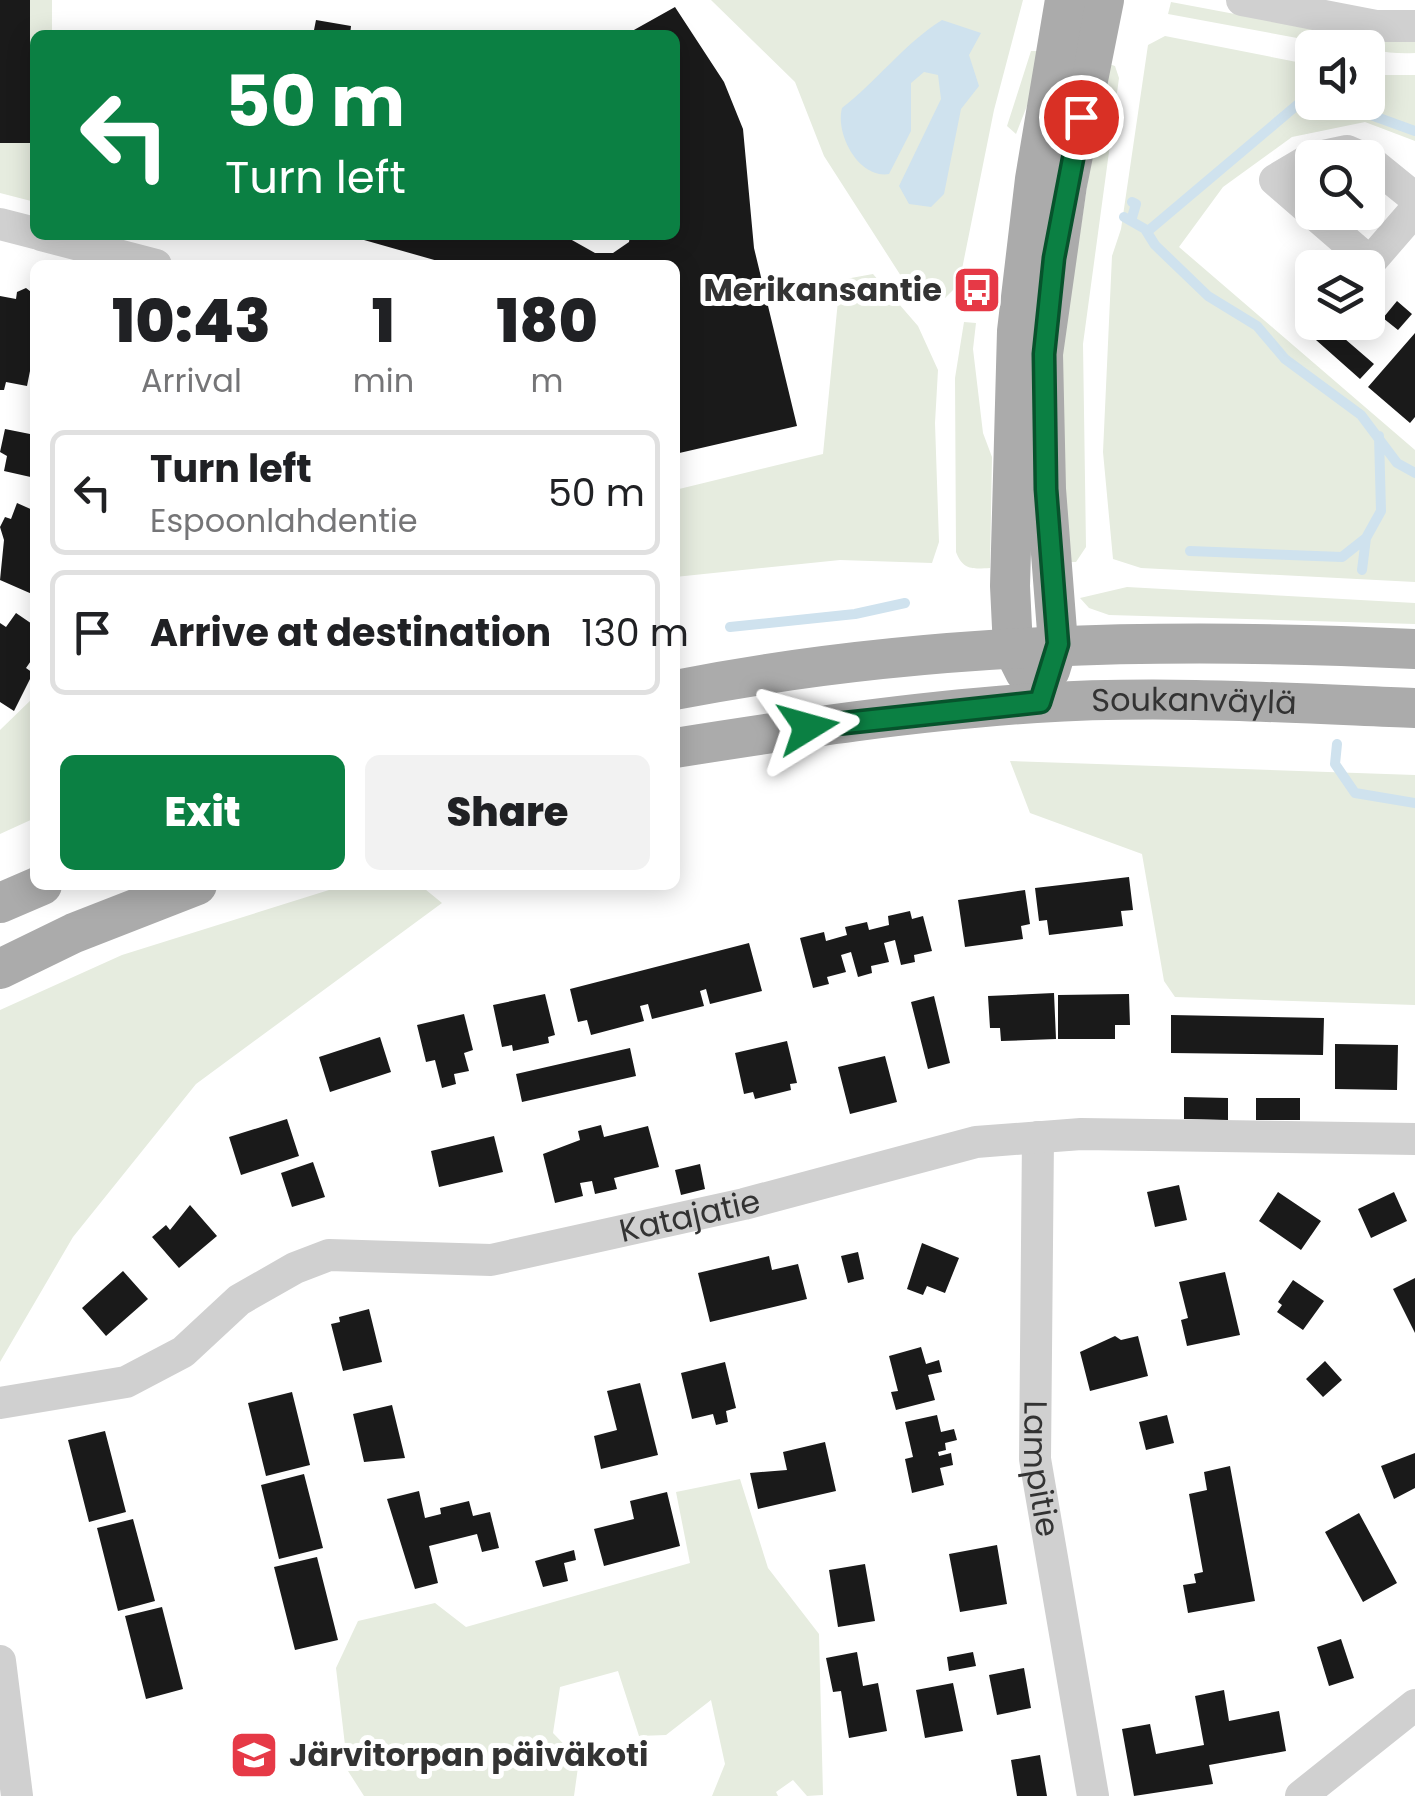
<!DOCTYPE html>
<html lang="en">
<head>
<meta charset="utf-8">
<style>
  :root { --surface:#fff; --page:#f2f2f2; --text:#202124; --muted:#757577; --line:#e0e0e0; --accent:#0b8043 }
  body { margin:0; font-family:Poppins,sans-serif; background:var(--page); color:var(--text); height:100vh; display:flex; flex-direction:column; font-size:38px; white-space:nowrap }
  * { box-sizing:border-box; margin:0 }
  p { font-size:32px; color:var(--muted) }
  .icon { flex:none; width:55px; height:55px; fill:none; stroke:currentColor; stroke-width:2; stroke-linecap:round; stroke-linejoin:round }
  .map { position:relative; flex:1; overflow:hidden }
  .panel { position:absolute; left:30px; top:260px; width:650px; height:630px; display:flex; flex-direction:column; background:var(--surface); border-radius:15px; box-shadow:0 5px 25px #0003 }
  .panel>* { flex:none }
  .top-card { position:absolute; left:30px; top:30px; width:650px; height:210px; border-radius:15px; box-shadow:0 5px 25px #0003; background:#0b8043; color:#fff; overflow:hidden }
  .fabs { position:absolute; left:1295px; top:30px; display:grid; gap:20px }
  .fabs a { display:grid; place-items:center; width:90px; height:90px; border-radius:15px; background:var(--surface); box-shadow:0 5px 25px #0003; font-size:50px }
  .pin { position:absolute; display:grid; place-items:center; width:85px; height:85px; color:#fff; margin:-42px; border:5px solid #fff; border-radius:50%; box-shadow:0 2px 10px #0007 }
  .me { position:absolute; width:110px; margin:-55px; rotate:82deg; stroke-linejoin:round; filter:drop-shadow(0 0 8px #0008) }
  .turn { display:flex; align-items:center; gap:35px; height:210px; padding:0 30px; font-size:45px }
  .turn .icon { width:130px; height:130px; stroke-width:2.5 }
  .turn b { display:block; font-size:70px; line-height:85px }
  .eta { display:flex; justify-content:space-evenly; align-items:center; height:170px; text-align:center }
  .eta b { font-size:60px; font-weight:800; line-height:70px }
  .button { display:flex; gap:20px; margin-top:auto; padding:20px 30px }
  .button a { flex:1; height:115px; border-radius:15px; background:var(--accent); color:#fff; font-size:40px; font-weight:800; line-height:115px; text-align:center }
  .button a+a { background:var(--page); color:var(--text) }
  ul { padding:0; list-style:none }
  li { display:flex; align-items:center; gap:30px; height:125px; margin:0 20px 15px; padding:0 10px; border:5px solid var(--line); border-radius:15px }
  li div { flex:1 }
  li b { display:block; font-size:38px }
  li em { font-style:normal }
  .map>svg:first-child { display:block }
</style>
</head>
<body>
<div class="map">
<svg width="1415" height="1796" viewBox="0 0 1415 1796">
  <rect width="100%" height="100%" fill="#fff"/>
  <path fill="#e6ecdf" d="M 0,0 L 52,0 L 52,35 L 35,35 L 35,202 L 0,193 Z
    M 711,0 L 1023,0 L 994,110 L 959,284 L 945,298 L 926,296 L 901,276 L 824,156 L 795,82 Z
    M 1171,2 L 1293,25 L 1415,38 L 1415,53 C 1388,55 1370,48 1346,47 L 1168,14 Z
    M 1165,36 L 1312,65 L 1312,102 L 1368,102 L 1368,75 L 1415,75 L 1415,141 L 1365,122 L 1292,137 L 1223,187 L 1179,247 L 1415,450 L 1415,582 L 1141,568 L 1113,559 L 1103,452 L 1112,256 L 1121,229 L 1148,45 Z
    M 1031,51 L 1039,51 L 1041,70 L 1016,134 L 1007,126 Z
    M 1106,63 L 1115,66 L 1119,78 L 1083,344 L 1086,547 L 1076,562 L 1065,562 L 1056,388 Z
    M 873,274 L 918,326 L 938,370 L 935,423 L 939,542 L 932,563 L 840,560 L 675,577 L 675,490 L 823,454 L 840,280 Z
    M 964,322 L 976,323 L 973,349 L 983,433 L 992,457 L 990,568 C 972,569 963,570 956,552 L 955,378 Z
    M 1127,587 L 1415,603 L 1415,624 L 1109,615 L 1089,608 L 1080,598 Z
    M 35,696 L 35,818 L 0,834 L 0,730 Z
    M 1010,761 L 1415,775 L 1415,1005 L 1175,997 L 1164,981 L 1142,854 L 1030,813 Z
    M 345,885 L 420,885 L 442,903 L 196,1084 L 73,1237 L 0,1362 L 0,1010 L 122,955 Z
    M 740,1479 L 768,1568 L 819,1634 L 823,1795 L 807,1796 L 793,1780 L 776,1792 L 778,1796 L 712,1796 L 725,1764 L 711,1700 L 666,1735 L 639,1736 L 618,1671 L 560,1687 L 553,1733 L 579,1760 L 574,1796 L 364,1796 L 348,1771 L 336,1668 L 358,1621 L 435,1603 L 466,1627 L 690,1563 L 676,1492 Z"/>
  <path fill="#cfe2ee" d="M 942,20 L 981,33 L 969,55 L 979,86 L 961,109 L 944,194 L 931,207 L 909,204 L 899,186 L 941,99 L 938,75 L 924,72 L 911,83 L 911,131 L 889,174 C 859,179 835,134 842,108 C 876,82 905,43 942,20 Z"/>
  <g fill="none" stroke-linecap="round" stroke-linejoin="round">
    <path stroke="#cfe2ee" stroke-width="10" d="M 1335,102 L 1415,131
      M 1124,217 L 1145,229 L 1155,245 L 1208,296 L 1257,326 L 1285,359 L 1361,415 L 1397,463 L 1415,473
      M 1131,221 L 1136,204 L 1132,202
      M 1148,231 L 1303,100 L 1312,101
      M 1190,551 L 1342,557 L 1366,538
      M 1362,570 L 1366,538 L 1381,511 L 1379,436
      M 730,627 L 855,614 L 905,603
      M 1337,744 L 1335,764 L 1355,793 L 1415,803"/>
  </g>
  <path fill="#1a1a1a" d="M 0,0 L 30,0 L 30,143 L 0,143 Z
    M 675,7 L 724,82 L 743,129 L 754,248 L 797,426 L 675,454 L 675,265 L 452,265 L 364,240 L 365,235 L 563,235 L 595,253 L 613,253 L 629,242 L 630,235 L 675,235 L 675,35 L 625,35 Z
    M 316,20 L 351,26 L 350,35 L 313,35 Z
    M 1368,283 L 1382,296 L 1368,313 Z
    M 26,288 L 35,295 L 35,367 L 31,366 L 27,386 L 6,382 L 4,390 L 0,390 L 0,296 L 16,299 L 17,292 Z
    M 1397,301 L 1412,314 L 1398,330 L 1383,318 Z
    M 1331,322 L 1359,322 L 1345,339 L 1374,364 L 1360,379 L 1316,340 Z
    M 1415,333 L 1415,417 L 1410,423 L 1368,387 Z
    M 5,429 L 35,435 L 35,478 L 4,471 L 7,456 L 0,452 Z
    M 17,503 L 35,511 L 32,594 L 0,580 L 4,540 L 0,527 L 5,517 L 11,519 Z
    M 16,613 L 35,626 L 35,655 L 26,668 L 33,673 L 14,711 L 0,702 L 0,623 L 6,627 Z
    M 1129,877 L 1133,910 L 1121,911 L 1123,926 L 1049,935 L 1047,920 L 1039,921 L 1035,888 Z
    M 1025,890 L 1030,924 L 1021,926 L 1023,939 L 965,947 L 958,900 Z
    M 910,911 L 912,919 L 923,916 L 932,951 L 914,955 L 915,962 L 901,965 L 895,940 L 884,943 L 889,962 L 871,966 L 872,973 L 858,977 L 851,952 L 841,955 L 846,972 L 827,977 L 829,984 L 813,988 L 800,938 L 824,932 L 826,941 L 847,935 L 845,927 L 867,922 L 869,930 L 889,925 L 888,916 Z
    M 749,943 L 762,991 L 710,1004 L 706,989 L 700,991 L 704,1006 L 652,1019 L 648,1004 L 640,1006 L 644,1021 L 591,1035 L 587,1020 L 578,1022 L 570,989 Z
    M 1054,993 L 1056,1039 L 1001,1041 L 1000,1028 L 990,1028 L 988,996 Z
    M 545,994 L 555,1035 L 548,1037 L 549,1043 L 513,1051 L 512,1045 L 502,1047 L 493,1005 Z
    M 1129,994 L 1130,1025 L 1115,1025 L 1115,1039 L 1058,1039 L 1058,995 Z
    M 934,996 L 950,1063 L 928,1069 L 911,1002 Z
    M 464,1014 L 473,1050 L 464,1053 L 469,1071 L 454,1074 L 456,1084 L 442,1088 L 435,1060 L 426,1062 L 417,1025 Z
    M 1171,1015 L 1324,1018 L 1323,1055 L 1171,1053 Z
    M 380,1037 L 391,1072 L 330,1092 L 319,1057 Z
    M 787,1041 L 797,1083 L 790,1084 L 791,1090 L 755,1099 L 753,1092 L 744,1094 L 735,1053 Z
    M 1335,1044 L 1398,1045 L 1397,1090 L 1335,1089 Z
    M 630,1048 L 636,1076 L 522,1102 L 516,1074 Z
    M 885,1056 L 897,1102 L 850,1114 L 838,1067 Z
    M 1184,1097 L 1228,1098 L 1228,1120 L 1184,1119 Z
    M 1256,1098 L 1300,1098 L 1300,1120 L 1256,1120 Z
    M 287,1119 L 299,1156 L 241,1175 L 229,1137 Z
    M 601,1125 L 604,1137 L 648,1126 L 659,1167 L 614,1178 L 617,1189 L 595,1194 L 592,1181 L 580,1183 L 583,1196 L 555,1203 L 543,1154 L 580,1140 L 578,1131 Z
    M 494,1136 L 503,1172 L 439,1187 L 431,1151 Z
    M 313,1162 L 325,1197 L 292,1207 L 281,1173 Z
    M 700,1164 L 705,1189 L 681,1195 L 675,1170 Z
    M 1179,1185 L 1187,1220 L 1155,1227 L 1147,1192 Z
    M 1278,1192 L 1321,1221 L 1301,1250 L 1259,1221 Z
    M 1394,1192 L 1407,1221 L 1371,1238 L 1358,1209 Z
    M 190,1205 L 217,1236 L 179,1268 L 152,1237 L 166,1225 L 170,1230 Z
    M 922,1243 L 959,1258 L 945,1293 L 927,1286 L 923,1295 L 907,1289 Z
    M 858,1252 L 864,1279 L 848,1283 L 841,1256 Z
    M 769,1256 L 772,1270 L 798,1264 L 807,1299 L 710,1322 L 698,1273 Z
    M 123,1271 L 148,1299 L 106,1336 L 82,1308 Z
    M 1225,1272 L 1240,1335 L 1187,1346 L 1181,1320 L 1188,1318 L 1179,1282 Z
    M 1415,1278 L 1415,1333 L 1393,1289 Z
    M 1293,1280 L 1324,1301 L 1303,1330 L 1277,1312 L 1282,1305 L 1278,1302 Z
    M 369,1309 L 382,1362 L 343,1371 L 331,1324 L 340,1322 L 339,1317 Z
    M 1115,1336 L 1121,1340 L 1138,1336 L 1148,1376 L 1090,1391 L 1080,1352 Z
    M 921,1347 L 926,1364 L 939,1360 L 942,1372 L 928,1375 L 935,1400 L 896,1410 L 891,1392 L 898,1391 L 889,1356 Z
    M 1325,1361 L 1342,1380 L 1323,1397 L 1306,1379 Z
    M 725,1362 L 736,1408 L 726,1411 L 728,1422 L 716,1425 L 713,1414 L 692,1419 L 681,1373 Z
    M 640,1383 L 658,1455 L 601,1469 L 594,1436 L 617,1430 L 607,1391 Z
    M 292,1392 L 310,1465 L 266,1476 L 248,1403 Z
    M 392,1405 L 405,1458 L 364,1462 L 353,1414 Z
    M 937,1415 L 941,1432 L 954,1429 L 957,1440 L 945,1443 L 946,1450 L 938,1452 L 939,1456 L 951,1453 L 953,1465 L 940,1468 L 944,1485 L 912,1493 L 905,1459 L 913,1457 L 905,1422 Z
    M 1167,1415 L 1174,1443 L 1146,1450 L 1139,1422 Z
    M 105,1431 L 126,1512 L 89,1522 L 68,1440 Z
    M 825,1442 L 836,1491 L 758,1509 L 750,1473 L 787,1470 L 783,1452 Z
    M 1415,1453 L 1415,1488 L 1394,1499 L 1381,1466 Z
    M 1230,1466 L 1255,1601 L 1188,1613 L 1183,1585 L 1196,1583 L 1194,1574 L 1203,1572 L 1189,1494 L 1207,1490 L 1204,1472 Z
    M 304,1474 L 323,1548 L 279,1559 L 261,1485 Z
    M 419,1491 L 425,1518 L 441,1514 L 440,1508 L 469,1501 L 473,1516 L 490,1512 L 499,1548 L 482,1552 L 477,1534 L 429,1546 L 438,1583 L 415,1589 L 387,1499 Z
    M 667,1492 L 680,1546 L 604,1566 L 594,1529 L 634,1519 L 630,1501 Z
    M 1359,1513 L 1397,1583 L 1363,1602 L 1325,1532 Z
    M 133,1519 L 155,1601 L 118,1611 L 97,1528 Z
    M 997,1545 L 1007,1604 L 960,1612 L 949,1554 Z
    M 574,1550 L 576,1560 L 564,1563 L 568,1581 L 543,1587 L 535,1561 Z
    M 317,1557 L 338,1640 L 295,1650 L 274,1567 Z
    M 865,1564 L 875,1621 L 838,1627 L 829,1570 Z
    M 162,1607 L 183,1689 L 146,1699 L 125,1616 Z
    M 1341,1639 L 1354,1678 L 1329,1686 L 1317,1647 Z
    M 857,1652 L 863,1686 L 878,1683 L 887,1731 L 849,1738 L 841,1691 L 833,1692 L 826,1658 Z
    M 973,1652 L 976,1666 L 949,1671 L 947,1657 Z
    M 1024,1668 L 1031,1708 L 997,1715 L 989,1675 Z
    M 953,1683 L 963,1731 L 925,1738 L 916,1690 Z
    M 1224,1690 L 1229,1721 L 1279,1711 L 1286,1751 L 1209,1765 L 1213,1784 L 1134,1796 L 1122,1729 L 1150,1724 L 1156,1754 L 1204,1745 L 1195,1696 Z
    M 1040,1755 L 1047,1796 L 1017,1796 L 1011,1760 Z"/>
  <g fill="none" stroke-linecap="round" stroke-linejoin="round">
    <g stroke="#d0d0d0" stroke-width="32">
      <path d="M 1242,0 L 1376,26 L 1415,26"/>
      <path d="M 1312,158 L 1275,180 L 1370,262 L 1415,210"/>
      <path d="M 1314,158 L 1347,151 L 1363,158"/>
      <path d="M 1368,160 L 1415,198"/>
      <path d="M 0,224 L 35,233"/>
      <path d="M 41,235 L 156,265"/>
      <path id="s1" d="M 1038,1137 L 1035,1459 L 1093,1796"/>
      <path id="s2" d="M 0,1403 L 126,1382 L 183,1352 L 239,1300 L 295,1268 L 329,1255 L 491,1260 L 744,1204 L 976,1142 L 1081,1134 L 1415,1139"/>
      <path d="M 0,1661 L 17,1796"/>
      <path d="M 1301,1796 L 1415,1705"/>
    </g>
    <g stroke="#ababab" stroke-width="40">
      <path d="M 1050,670 L 1058,644 L 1046,489 L 1043,354 L 1067,185 L 1104,0"/>
      <path d="M 1025,672 L 1013,648 L 1010,586 L 1017,331 L 1035,179 L 1065,0"/>
      <path d="M 675,690 C 919,642 1167,637 1415,649"/>
      <path id="s3" d="M 675,748 C 795,729 915,711 1036,703 C 1162,695 1289,703 1415,708"/>
      <path d="M 0,903 L 42,885"/>
      <path d="M 0,969 L 74,933 L 197,885"/>
    </g>
  </g>
  <g fill="none" stroke-linecap="round" stroke-linejoin="round">
    <g stroke="#07532c" stroke-width="25">
      <path id="route" d="M 808,727 L 1040,702 L 1058,644 L 1046,489 L 1044,354 L 1054,258 L 1081,117"/>
    </g>
    <use href="#route" stroke="#0b8043" stroke-width="18"/>
  </g>
  <defs>
    <g id="bus-square" transform="scale(2.5)"><rect x="-9" y="-9" width="18" height="18" rx="4" fill="#e63946" stroke="#fff"/><path d="M-5-6H5V4H4V6H2V4H-2V6H-4V4H-5ZM-3.5-4V0h7V-4ZM-3.5 1.2v1.5H-2V1.2ZM2 1.2v1.5H3.5V1.2Z" fill="#fff"/></g>
    <g id="school-square" transform="scale(2.5)"><rect x="-9" y="-9" width="18" height="18" rx="4" fill="#e63946" stroke="#fff"/><path d="M0-5L7-2L0 1L-7-2ZM-4 1L0 2.5L4 1V4Q0 6-4 4Z" fill="#fff"/></g>
  </defs>
  <g fill-rule="evenodd">
    <use href="#bus-square" x="977" y="290"/>
    <use href="#school-square" x="254" y="1755"/>
  </g>
  <g text-anchor="middle" stroke-width="10" stroke-linejoin="round" paint-order="stroke">
    <g font-size="32" font-weight="bold" fill="#333" stroke="#fff" text-anchor="end">
      <text x="942" y="301">Merikansantie</text>
      <text x="289" y="1766" text-anchor="start">Järvitorpan päiväkoti</text>
    </g>
    <g font-size="32" fill="#333" stroke="#fff">
      <text dy="11" stroke="none"><textPath href="#s3" startOffset="522">Soukanväylä</textPath></text>
      <text dy="11" stroke="none"><textPath href="#s2" startOffset="735">Katajatie</textPath></text>
      <text dy="11" stroke="none"><textPath href="#s1" startOffset="332">Lampitie</textPath></text>
    </g>
  </g>
</svg>
<div class="fabs">
<a><svg class="icon" aria-label="sound" viewBox="0 0 24 24"><path d="M4 9h4l5-4v14l-5-4H4zM17 9q2 3 0 6"/></svg></a>
<a><svg class="icon" aria-label="search" viewBox="0 0 24 24"><circle cx="10" cy="10" r="6"/><path d="M15 15l6 6"/></svg></a>
<a><svg class="icon" aria-label="layers" viewBox="0 0 24 24"><path d="M12 4l9 5-9 5-9-5zM3 14l9 5 9-5"/></svg></a>
</div>
<div class="pin" style="left:1081px;top:117px;background:#d93025"><svg class="icon" aria-label="arrive" viewBox="0 0 24 24"><path d="M6 21V4h12l-3 4 3 4H6"/></svg></div>
<svg class="me" style="left:808px;top:727px" viewBox="-20 -20 40 40"><path d="M0-17L14 15 0 8-14 15z" fill="#0b8043" stroke="#fff" stroke-width="4"/></svg>
<div class="top-card">
<div class="turn"><svg class="icon" aria-label="left" viewBox="0 0 24 24"><path d="M17 20v-9H6M10 6l-5 5 5 5"/></svg><div><b>50 m</b>Turn left</div></div>
</div>
<section class="panel">
<div class="eta">
<div><b>10:43</b><p>Arrival</p></div>
<div><b>1</b><p>min</p></div>
<div><b>180</b><p>m</p></div>
</div>
<ul>
<li><svg class="icon" aria-label="left" viewBox="0 0 24 24"><path d="M17 20v-9H6M10 6l-5 5 5 5"/></svg><div><b>Turn left</b><p>Espoonlahdentie</p></div><em>50 m</em></li>
<li><svg class="icon" aria-label="arrive" viewBox="0 0 24 24"><path d="M6 21V4h12l-3 4 3 4H6"/></svg><div><b>Arrive at destination</b></div><em>130 m</em></li>
</ul>
<div class="button"><a>Exit</a><a>Share</a></div>
</section>
</div>
</body>
</html>
